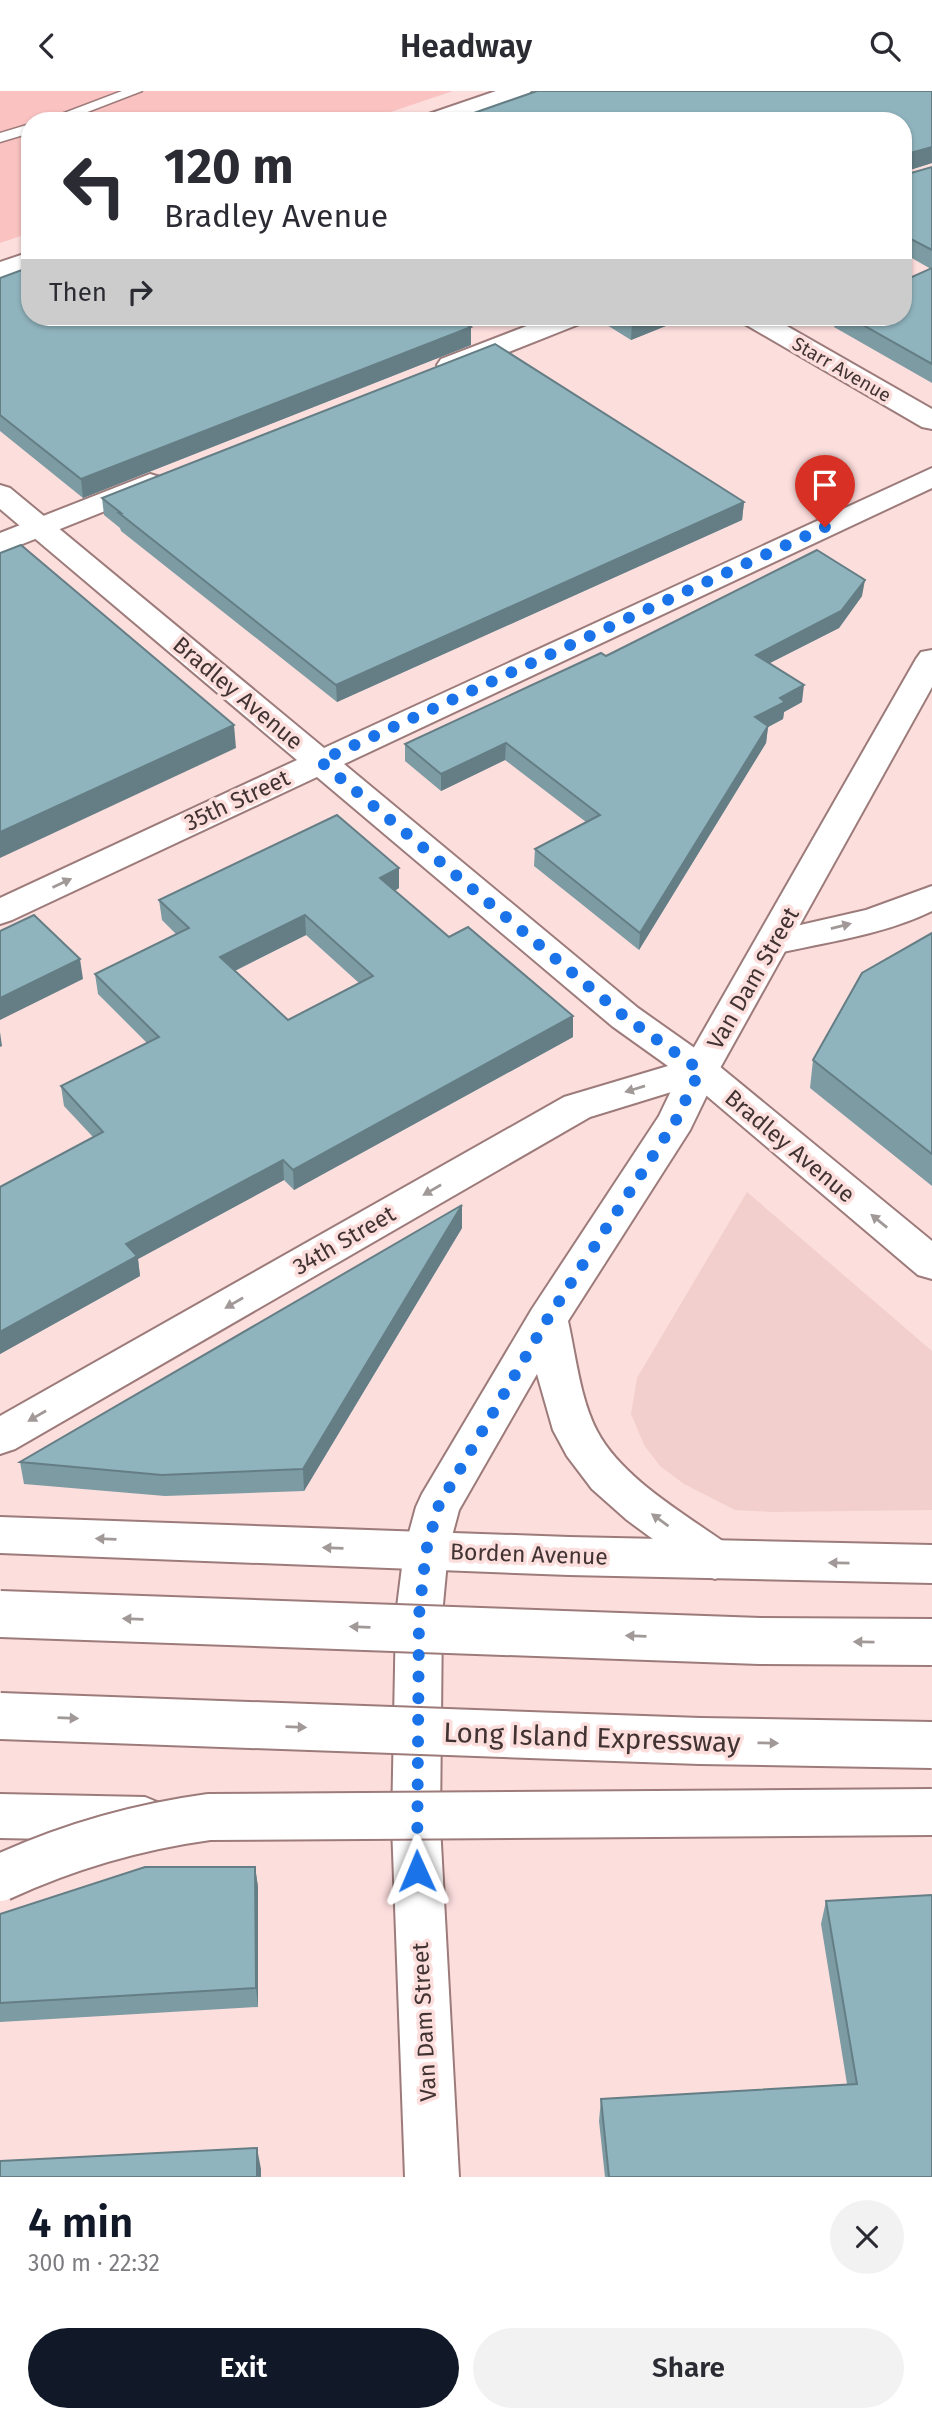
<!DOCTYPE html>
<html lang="en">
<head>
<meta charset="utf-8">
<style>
  :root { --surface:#fff; --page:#f2f2f3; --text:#2b2b33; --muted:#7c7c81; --accent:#111827 }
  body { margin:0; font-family:"Fira Sans",sans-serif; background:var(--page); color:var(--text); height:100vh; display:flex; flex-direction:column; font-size:26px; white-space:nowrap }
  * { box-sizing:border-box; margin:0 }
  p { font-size:23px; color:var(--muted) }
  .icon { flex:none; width:38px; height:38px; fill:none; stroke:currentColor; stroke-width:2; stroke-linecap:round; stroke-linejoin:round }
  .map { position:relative; height:2086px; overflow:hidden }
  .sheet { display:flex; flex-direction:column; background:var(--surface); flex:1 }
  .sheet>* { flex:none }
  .banner { position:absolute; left:21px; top:21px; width:891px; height:214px; border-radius:28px; box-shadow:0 2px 5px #0004; background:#fff; color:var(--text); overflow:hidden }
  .pin { position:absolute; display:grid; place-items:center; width:60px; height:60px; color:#fff; margin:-72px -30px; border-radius:50% 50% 50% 0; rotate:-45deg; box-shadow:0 0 7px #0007 }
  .pin .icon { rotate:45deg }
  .me { position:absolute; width:77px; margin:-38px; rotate:359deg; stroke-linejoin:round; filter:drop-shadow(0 0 5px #0008) }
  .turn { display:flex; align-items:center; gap:24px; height:147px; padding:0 28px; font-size:32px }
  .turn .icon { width:91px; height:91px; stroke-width:2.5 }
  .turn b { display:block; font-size:49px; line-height:60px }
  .then { display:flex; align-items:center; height:66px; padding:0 28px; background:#0003; gap:14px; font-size:26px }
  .round { display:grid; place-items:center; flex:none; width:74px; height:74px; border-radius:37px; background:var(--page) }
  .overview { display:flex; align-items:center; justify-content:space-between; height:119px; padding:0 28px }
  h1 { font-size:42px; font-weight:600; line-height:52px; color:var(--accent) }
  .button { display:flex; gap:14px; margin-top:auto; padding:14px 28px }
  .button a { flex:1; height:80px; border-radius:42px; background:var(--accent); color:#fff; font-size:28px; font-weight:600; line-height:80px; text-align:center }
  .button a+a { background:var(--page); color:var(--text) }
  header { display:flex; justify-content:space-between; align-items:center; height:91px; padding:0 28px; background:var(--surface); font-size:32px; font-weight:600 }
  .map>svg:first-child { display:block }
</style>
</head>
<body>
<header><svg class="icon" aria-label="back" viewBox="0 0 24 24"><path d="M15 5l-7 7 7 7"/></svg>Headway<svg class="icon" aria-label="search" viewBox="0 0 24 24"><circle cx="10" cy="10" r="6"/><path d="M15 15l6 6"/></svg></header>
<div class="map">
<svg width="932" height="2086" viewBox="0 0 932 2086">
  <rect width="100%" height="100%" fill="#fcdedd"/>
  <path fill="#f2cfcd" d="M 747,1101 L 932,1260 L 932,1419 L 772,1421 L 735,1419 L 684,1393 L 660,1375 L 644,1354 L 631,1323 L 637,1287 Z"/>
  <path fill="#fac3c1" d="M 0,0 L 453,0 L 364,30 L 30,30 L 30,142 L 0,152 Z"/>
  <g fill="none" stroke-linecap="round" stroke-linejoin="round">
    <g stroke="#9c7b7a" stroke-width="3">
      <path id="lane" d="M 122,0 L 142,0 L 64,30 L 43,30 Z
        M 30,33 L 30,42 L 0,51 L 0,42 Z"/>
    </g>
    <g stroke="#9c7b7a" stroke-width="4">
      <path id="street" d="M 496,0 L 531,0 L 527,5 L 455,30 L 419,30 L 423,25 Z
        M 30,161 L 30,178 L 0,188 L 0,171 Z
        M 739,226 L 771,226 L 932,318 L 932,338 L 922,336 L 743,232 Z
        M 932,377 L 932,397 L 344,673 L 638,917 L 713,970 L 932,1150 L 932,1188 L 918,1184 L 694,994 L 590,1026 L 15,1358 L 0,1363 L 0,1325 L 564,1006 L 668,975 L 612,935 L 317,686 L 12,829 L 0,833 L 0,807 L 297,669 L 0,418 L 0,394 L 10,397 L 324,657 Z
        M 932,795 L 932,820 C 883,844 826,851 774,863 L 761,859 L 756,851 L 761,843 L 866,819 Z"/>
    </g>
    <g stroke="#9c7b7a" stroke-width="4">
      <path id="secondary" d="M 0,1426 L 569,1446 L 932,1454 L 932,1492 L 569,1484 L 0,1462 Z
        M 0,1703 L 145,1706 L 162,1713 L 169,1728 L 162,1743 L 145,1750 L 0,1747 Z"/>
    </g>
    <g stroke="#9c7b7a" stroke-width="4">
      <path id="primary" d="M 550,226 L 586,226 L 582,232 L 461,280 L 451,282 L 441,280 L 437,274 L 441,268 Z
        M 150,383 L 160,386 L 165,392 L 160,398 L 0,462 L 0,442 Z
        M 932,559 L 932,596 L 719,979 L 690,1039 L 568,1230 C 576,1266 580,1307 597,1340 C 622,1388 688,1425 731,1456 L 737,1469 L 731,1482 L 715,1488 L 699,1482 L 627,1429 L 592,1398 L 567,1365 L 553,1339 L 537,1283 L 459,1419 L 448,1460 L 442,1524 L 440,1734 L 459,2086 L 405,2086 L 392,1734 L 396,1524 L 404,1460 L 416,1416 L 422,1403 L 532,1218 L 659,1025 L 681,979 L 916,568 L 921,561 Z"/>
    </g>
    <use href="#lane" fill="#fff" fill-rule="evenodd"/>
    <use href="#street" fill="#fff" fill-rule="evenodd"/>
    <use href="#secondary" fill="#fff" fill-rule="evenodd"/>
    <use href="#primary" fill="#fff" fill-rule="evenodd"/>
    <g stroke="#9c7b7a" stroke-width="50" stroke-linecap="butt">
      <path id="highway-bridge" d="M 0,1523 L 760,1550 L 932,1551
        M 0,1625 L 700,1650 L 932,1654
        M 0,1787 C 67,1756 136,1736 209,1726 L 932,1721"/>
    </g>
    <use href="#highway-bridge" stroke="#fff" stroke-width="46"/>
  </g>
  <path fill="#7c9ba3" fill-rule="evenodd" d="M 903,30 L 932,72 L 904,81 L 904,84 L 932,76 L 932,292 L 834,236 L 836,226 L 903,226 L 931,178 L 903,162 Z
    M 0,187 L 461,230 L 471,236 L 471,254 L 83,407 L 0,340 Z
    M 594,226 L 688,226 L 631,249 Z
    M 102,407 L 744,411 L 742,429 L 337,611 L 121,440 L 120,437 L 104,424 Z
    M 862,505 L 839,537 L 770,572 L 802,611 L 784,621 L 783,628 L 768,636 L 766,652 L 639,859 L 534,775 L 535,758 L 586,731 L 505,669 L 441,700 L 405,670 L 405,653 Z
    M 399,777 L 399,797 L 395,800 L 449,846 L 573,946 L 294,1099 L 284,1089 L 138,1168 L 140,1185 L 0,1263 L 0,1096 L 93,1046 L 64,1015 L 61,995 L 147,952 L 98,903 L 95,883 L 176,843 L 162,829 L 159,809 ZM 306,844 L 359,892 L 288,929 L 235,880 Z
    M 932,842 L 932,1095 L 810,997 L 813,969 Z
    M 462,1137 L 304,1400 L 165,1405 L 24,1393 L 20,1371 Z
    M 255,1776 L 258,1796 L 258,1916 L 0,1931 L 0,1823 Z
    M 826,1810 L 932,2086 L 605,2086 L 599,2030 L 601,2008 L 847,1993 L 821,1833 Z"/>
  <path fill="#657e85" d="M 932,56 L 932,72 L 903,81 L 903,64 Z
    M 443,226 L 471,226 L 443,237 Z
    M 646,226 L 688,226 L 631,249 L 632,231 Z
    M 471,236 L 471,254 L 83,407 L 81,388 Z
    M 744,411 L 742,429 L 337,611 L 336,594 Z
    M 865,489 L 862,505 L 839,537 L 754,580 L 756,564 Z
    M 804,594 L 802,611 L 784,621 L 783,628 L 768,636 L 766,652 L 639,859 L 640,842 L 755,626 L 780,607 Z
    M 234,634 L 236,657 L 0,767 L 0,741 Z
    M 506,652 L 505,669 L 441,700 L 441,683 Z
    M 399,777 L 399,797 L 380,807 L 380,787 Z
    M 305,824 L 306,844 L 222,886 L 220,866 Z
    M 80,868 L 83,888 L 0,929 L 0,907 Z
    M 573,925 L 573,946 L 294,1099 L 293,1079 Z
    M 0,941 L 2,955 L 0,956 Z
    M 283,1069 L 284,1089 L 138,1168 L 140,1185 L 0,1263 L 0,1241 L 126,1153 Z
    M 462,1114 L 462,1137 L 304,1400 L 303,1378 Z
    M 255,1776 L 258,1796 L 258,1916 L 256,1897 Z
    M 257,2057 L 261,2078 L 261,2086 L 257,2086 Z"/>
  <path fill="#90b4be" stroke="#657e85" stroke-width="2" fill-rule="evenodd" d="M 537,0 L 932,0 L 932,56 L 903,64 L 904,84 L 932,76 L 932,159 L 903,144 L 903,30 L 451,30 Z
    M 30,176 L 30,226 L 454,226 L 471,236 L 81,388 L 0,324 L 0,187 Z
    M 932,177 L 932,273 L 849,226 L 903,226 L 903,190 Z
    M 623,226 L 646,226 L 632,231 Z
    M 495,253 L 744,411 L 336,594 L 119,422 L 121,422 L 102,407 Z
    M 21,454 L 234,634 L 0,741 L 0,462 Z
    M 817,459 L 865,489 L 841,520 L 756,564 L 804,594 L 780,607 L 785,611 L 755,626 L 768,635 L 640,842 L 535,758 L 600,724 L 506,652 L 441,683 L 405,653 L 601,562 L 606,565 Z
    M 337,724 L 399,777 L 380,787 L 449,846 L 468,836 L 573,925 L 293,1079 L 283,1069 L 126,1153 L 137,1165 L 0,1241 L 0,1096 L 103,1041 L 61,995 L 159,946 L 95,883 L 189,837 L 159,809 ZM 305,824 L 373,885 L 288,929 L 220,866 Z
    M 34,824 L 80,868 L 0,907 L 0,840 Z
    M 932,842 L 932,1063 L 813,969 L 862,882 Z
    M 462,1114 L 303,1378 L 162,1384 L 20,1371 Z
    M 145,1776 L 255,1776 L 256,1897 L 0,1912 L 0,1823 Z
    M 932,1804 L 932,2086 L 609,2086 L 601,2008 L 857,1993 L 826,1810 Z
    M 257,2057 L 257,2086 L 0,2086 L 0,2070 Z"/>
  <defs><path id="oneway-solid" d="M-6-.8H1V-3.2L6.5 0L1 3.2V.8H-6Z" transform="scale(1.75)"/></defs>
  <g fill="#a09998">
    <use href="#oneway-solid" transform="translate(62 792) rotate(-25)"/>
    <use href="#oneway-solid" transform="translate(841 835) rotate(-14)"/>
    <use href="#oneway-solid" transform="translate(635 998) rotate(163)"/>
    <use href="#oneway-solid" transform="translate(432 1099) rotate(150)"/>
    <use href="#oneway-solid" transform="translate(879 1130) rotate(-141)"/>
    <use href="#oneway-solid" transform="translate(234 1212) rotate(150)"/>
    <use href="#oneway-solid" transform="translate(37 1325) rotate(150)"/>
    <use href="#oneway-solid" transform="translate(660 1429) rotate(-144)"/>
    <use href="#oneway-solid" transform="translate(106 1448) rotate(-178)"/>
    <use href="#oneway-solid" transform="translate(333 1457) rotate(-178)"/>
    <use href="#oneway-solid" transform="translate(839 1472) rotate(-179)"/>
    <use href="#oneway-solid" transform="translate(133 1528) rotate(-178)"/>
    <use href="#oneway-solid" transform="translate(360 1536) rotate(-178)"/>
    <use href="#oneway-solid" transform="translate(636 1545) rotate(-178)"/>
    <use href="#oneway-solid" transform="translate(864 1551) rotate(-179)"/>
    <use href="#oneway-solid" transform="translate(68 1627) rotate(2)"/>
    <use href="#oneway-solid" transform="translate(296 1636) rotate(2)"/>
    <use href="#oneway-solid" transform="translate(768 1652) rotate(1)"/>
  </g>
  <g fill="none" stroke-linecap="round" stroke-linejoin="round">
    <path stroke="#1a73e8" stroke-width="12" stroke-dasharray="0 21.6" d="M 417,1780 L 419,1524 L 426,1460 L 438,1416 L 547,1229 L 676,1029 L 700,979 L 625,926 L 320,670 L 825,436"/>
  </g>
  <g text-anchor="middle" stroke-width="7" stroke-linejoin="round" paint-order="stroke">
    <g font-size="19" fill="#413332" stroke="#fcdedd">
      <text transform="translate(842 278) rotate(30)" y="7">Starr Avenue</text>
    </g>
    <g font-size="23" fill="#413332" stroke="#fcdedd">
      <text transform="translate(238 602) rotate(40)" y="8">Bradley Avenue</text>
      <text transform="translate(237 709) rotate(-25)" y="8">35th Street</text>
      <text transform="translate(753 887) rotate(-60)" y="8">Van Dam Street</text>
      <text transform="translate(790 1055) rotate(40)" y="8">Bradley Avenue</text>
      <text transform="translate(344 1149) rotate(-30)" y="8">34th Street</text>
      <text transform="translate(529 1463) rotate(2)" y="8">Borden Avenue</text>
      <text transform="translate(424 1931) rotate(-93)" y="8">Van Dam Street</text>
    </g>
    <g font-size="28" fill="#413332" stroke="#fcdedd">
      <text transform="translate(592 1646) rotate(2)" y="10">Long Island Expressway</text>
    </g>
  </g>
</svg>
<div class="pin" style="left:825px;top:436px;background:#d93025"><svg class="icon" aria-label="arrive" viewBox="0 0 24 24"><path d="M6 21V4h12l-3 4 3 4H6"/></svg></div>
<svg class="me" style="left:417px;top:1780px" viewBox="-20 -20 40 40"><path d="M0-17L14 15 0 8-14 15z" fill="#1a73e8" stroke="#fff" stroke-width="4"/></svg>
<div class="banner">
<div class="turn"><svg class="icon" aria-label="left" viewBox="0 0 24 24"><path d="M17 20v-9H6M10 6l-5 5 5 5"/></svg><div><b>120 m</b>Bradley Avenue</div></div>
<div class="then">Then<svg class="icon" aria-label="right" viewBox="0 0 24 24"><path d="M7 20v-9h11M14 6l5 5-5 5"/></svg></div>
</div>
</div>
<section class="sheet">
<div class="overview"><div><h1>4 min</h1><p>300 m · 22:32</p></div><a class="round"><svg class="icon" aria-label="close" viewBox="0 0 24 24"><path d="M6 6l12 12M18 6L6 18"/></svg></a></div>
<div class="button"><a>Exit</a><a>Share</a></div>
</section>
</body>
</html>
